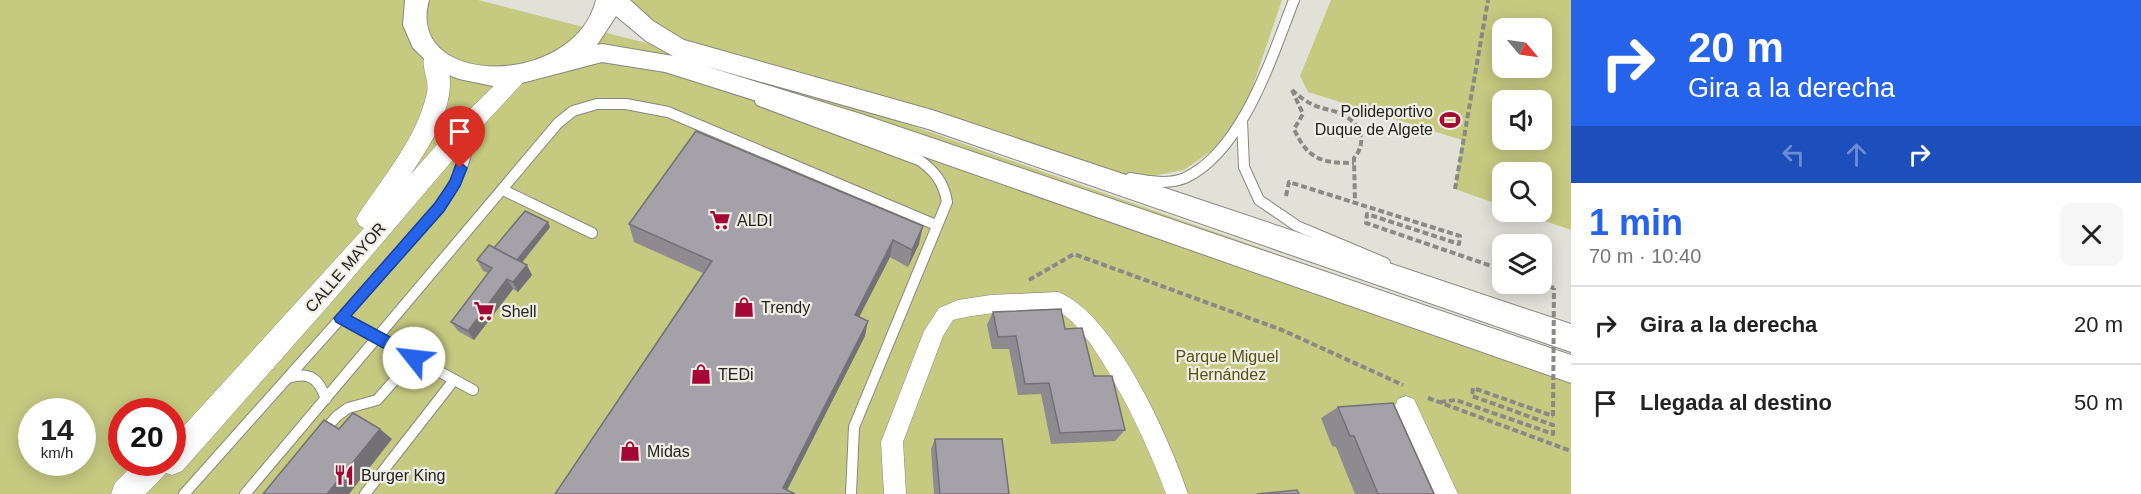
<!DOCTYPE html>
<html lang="es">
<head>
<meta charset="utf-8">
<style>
  :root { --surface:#fff; --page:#f6f6f6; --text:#222; --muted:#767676; --line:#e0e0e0; --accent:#2563eb }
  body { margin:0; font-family:Helvetica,sans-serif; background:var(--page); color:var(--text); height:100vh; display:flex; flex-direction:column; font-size:22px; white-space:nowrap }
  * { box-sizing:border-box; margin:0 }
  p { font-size:20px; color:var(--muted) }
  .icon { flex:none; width:33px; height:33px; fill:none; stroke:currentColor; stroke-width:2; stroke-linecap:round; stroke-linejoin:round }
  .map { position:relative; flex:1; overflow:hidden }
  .side { display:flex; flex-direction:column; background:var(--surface); width:570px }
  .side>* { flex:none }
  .top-card { background:#2563eb; color:#fff; overflow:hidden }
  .needle { width:39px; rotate:119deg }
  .fabs { position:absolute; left:1492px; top:18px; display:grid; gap:12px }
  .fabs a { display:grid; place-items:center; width:60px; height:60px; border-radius:12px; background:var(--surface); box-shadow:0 3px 15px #0003; font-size:30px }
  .speed { position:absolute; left:18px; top:398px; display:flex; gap:12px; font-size:30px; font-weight:700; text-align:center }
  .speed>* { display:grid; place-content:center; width:78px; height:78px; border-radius:50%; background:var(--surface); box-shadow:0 3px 15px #0003; line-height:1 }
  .speed small { font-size:15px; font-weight:400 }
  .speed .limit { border:9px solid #d22; background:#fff; color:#111 }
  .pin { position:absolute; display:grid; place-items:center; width:51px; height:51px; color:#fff; margin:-62px -26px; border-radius:50% 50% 50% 0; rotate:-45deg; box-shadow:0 0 6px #0007 }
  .pin .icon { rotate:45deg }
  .me { position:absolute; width:66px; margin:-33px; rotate:299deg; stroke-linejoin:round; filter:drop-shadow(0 0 4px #0008) }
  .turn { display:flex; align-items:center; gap:21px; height:126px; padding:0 18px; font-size:27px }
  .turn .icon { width:78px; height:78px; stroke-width:2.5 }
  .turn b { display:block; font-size:42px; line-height:51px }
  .lanes { display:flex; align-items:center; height:57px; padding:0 18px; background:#0003; justify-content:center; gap:30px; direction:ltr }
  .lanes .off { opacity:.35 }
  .round { display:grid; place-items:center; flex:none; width:63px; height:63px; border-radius:12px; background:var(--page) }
  .head { display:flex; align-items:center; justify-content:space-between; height:102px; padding:0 18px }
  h1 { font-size:36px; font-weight:800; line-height:45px; color:var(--accent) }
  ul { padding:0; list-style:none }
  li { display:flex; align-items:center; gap:18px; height:78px; padding:0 18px; border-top:2px solid var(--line) }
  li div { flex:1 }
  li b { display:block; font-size:22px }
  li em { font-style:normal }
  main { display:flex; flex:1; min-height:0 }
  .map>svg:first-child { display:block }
</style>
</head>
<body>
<main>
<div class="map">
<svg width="1571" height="494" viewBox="0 0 1571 494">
  <rect width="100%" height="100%" fill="#e2e1d8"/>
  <path fill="#c6c980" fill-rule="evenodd" d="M 0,0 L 478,0 L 748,69 L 672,44 L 616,0 L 1282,0 L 1242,118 L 1217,147 L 1184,170 L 1131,180 L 773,77 L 1571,357 L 1571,494 L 0,494 ZM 32,411 L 82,411 L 82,462 L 32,462 ZM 122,411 L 172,411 L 172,462 L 122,462 Z
    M 1331,0 L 1571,0 L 1571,230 L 1519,212 L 1542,212 L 1542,172 L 1503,172 L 1503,206 L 1455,189 L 1462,140 L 1308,92 L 1300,76 ZM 1542,28 L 1542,68 L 1503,68 L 1503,28 ZM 1542,100 L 1542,140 L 1503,140 L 1503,100 Z"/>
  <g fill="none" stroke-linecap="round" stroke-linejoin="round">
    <g stroke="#88877f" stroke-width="12">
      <path id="service" d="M 760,101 L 919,160 C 935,171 944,183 947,202 L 854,427 L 851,494
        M 1242,120 L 1244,167 L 1259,200 L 1297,226 L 1385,263
        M 1130,178 C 1147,181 1168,185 1185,178 C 1243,151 1272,56 1294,0
        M 503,190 L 592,233
        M 341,318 L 473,390
        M 288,378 C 310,371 319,379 326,399
        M 322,433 L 337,416 L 348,408 L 377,400 L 414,358
        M 184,494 L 440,207 C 454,184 471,159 467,131
        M 245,494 L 558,123 L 573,111 L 597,104 L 626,104 L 668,112 L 936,225
        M 365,494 L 454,380"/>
    </g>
    <g stroke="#88877f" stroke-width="1">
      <path id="minor" d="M 1058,292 C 1114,313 1170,439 1188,494 L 1166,494 C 1153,455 1095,327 1057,311 C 1045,306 967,315 953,320 L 943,336 L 903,442 L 906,494 L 884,494 L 881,442 L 924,331 L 939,308 L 958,300 L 991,295 Z
        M 1406,396 L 1414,399 L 1458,494 L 1435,494 L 1395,406 L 1398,399 Z"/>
    </g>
    <g stroke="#88877f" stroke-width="1">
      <path id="tertiary" d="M 434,50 L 442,52 C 465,93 433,141 411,174 L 458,121 L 511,69 L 519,67 L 527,69 L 530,75 L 474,135 L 330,304 L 182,471 L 172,475 L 166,473 L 146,494 L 111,494 L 115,483 L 136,462 L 172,462 L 172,439 L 364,228 L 360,226 L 356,219 L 360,212 C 385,175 417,137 427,93 C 430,80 419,65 426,52 Z"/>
    </g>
    <g stroke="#88877f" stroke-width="2">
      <path id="secondary" d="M 405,0 L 429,0 C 404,88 574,89 596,0 L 630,0 L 653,21 L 684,40 L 932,110 L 1571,324 L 1571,352 L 928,129 L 705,66 L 861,114 L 1571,355 L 1571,383 L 845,129 L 665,72 L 602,62 L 518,84 L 493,86 L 459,79 L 436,70 L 413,48 L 403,25 ZM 616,16 L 646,41 L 673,56 L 602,44 L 597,45 Z"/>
    </g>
    <path stroke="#8a8983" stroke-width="4" stroke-dasharray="6 3" stroke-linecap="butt" d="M 1292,90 C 1298,95 1304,101 1312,104 C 1320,109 1330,109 1339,113 C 1359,121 1369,141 1354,158 L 1355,202
      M 1292,90 L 1303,114 L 1294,129 C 1308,160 1322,163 1354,163
      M 1455,189 L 1488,0
      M 1286,196 L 1289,182 L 1460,236 L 1459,244 L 1367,214 L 1366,223 L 1503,270
      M 1029,280 L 1074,254 L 1282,330 L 1403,385
      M 1542,284 L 1554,288
      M 1428,398 L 1571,451
      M 1440,402 L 1456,400 L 1553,434 L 1553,425 L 1472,396 L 1473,388 L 1553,416"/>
    <use href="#service" stroke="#fff" stroke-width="10"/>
    <use href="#minor" fill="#fff" fill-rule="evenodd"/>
    <use href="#tertiary" fill="#fff" fill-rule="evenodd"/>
    <use href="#secondary" fill="#fff" fill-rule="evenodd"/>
    <path stroke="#8a8983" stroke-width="4" stroke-dasharray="6 3" stroke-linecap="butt" d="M 1553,416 L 1554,288"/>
  </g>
  <path fill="#8e8a90" d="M 696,131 L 919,244 L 908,267 L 890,257 L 859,317 L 865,336 L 787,490 L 555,494 L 703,273 L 634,242 L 629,224 Z
    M 548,222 L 550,227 L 522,263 L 532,275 L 518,292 L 513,289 L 474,340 L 458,331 L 451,322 L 488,273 L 483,271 L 477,260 L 494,248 Z
    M 993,312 L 1065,329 L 1125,430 L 1115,441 L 1051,444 L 1041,394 L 1018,395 L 1009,349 L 992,349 L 987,325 Z
    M 1338,407 L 1434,494 L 1355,494 L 1336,447 L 1332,446 L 1321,418 Z
    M 935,439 L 1009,494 L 934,494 L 931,449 Z"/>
  <path fill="#747176" d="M 548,222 L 550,227 L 518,267 L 515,262 Z
    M 923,226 L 919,244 L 908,267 L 912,250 Z
    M 893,240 L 890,257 L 852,331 L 855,315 Z
    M 527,265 L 532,275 L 518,292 L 513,282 Z
    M 507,279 L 513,289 L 474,340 L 468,331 Z
    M 868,321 L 865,336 L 785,494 L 783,488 Z
    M 380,429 L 392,439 L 349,494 L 327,494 Z"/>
  <path fill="#a5a1a8" stroke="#747176" stroke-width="1.5" d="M 696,131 L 923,226 L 912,250 L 893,240 L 855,315 L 868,321 L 783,488 L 795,494 L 555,494 L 712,261 L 629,224 Z
    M 525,211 L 548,222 L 517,260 L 494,248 Z
    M 489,245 L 527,265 L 513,282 L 507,279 L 468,331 L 451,322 L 492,268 L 477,260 Z
    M 1061,309 L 1065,329 L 1082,328 L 1094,376 L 1112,376 L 1125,430 L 1060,433 L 1049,383 L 1025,384 L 1016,336 L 998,337 L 993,312 Z
    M 1393,403 L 1434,494 L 1378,494 L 1354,436 L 1350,436 L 1338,407 Z
    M 353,413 L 380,429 L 327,494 L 263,494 L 324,420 L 339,429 Z
    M 935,439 L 1002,439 L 1009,494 L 940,494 Z
    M 1297,490 L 1299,494 L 1257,494 Z"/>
  <path fill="#2563eb" stroke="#184099" stroke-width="1.5" d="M 460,162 L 467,168 L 460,186 L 444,211 L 351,316 L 420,353 L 422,358 L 420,363 L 414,365 L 336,322 L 334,318 L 435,203 L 450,181 L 456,164 Z"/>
  <defs>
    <g id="stadium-bare" transform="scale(1.62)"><path d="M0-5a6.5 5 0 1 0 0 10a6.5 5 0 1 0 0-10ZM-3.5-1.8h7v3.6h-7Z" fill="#a40735" stroke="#efeee5" stroke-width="2.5" paint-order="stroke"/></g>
    <g id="supermarket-bare" transform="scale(1.62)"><path d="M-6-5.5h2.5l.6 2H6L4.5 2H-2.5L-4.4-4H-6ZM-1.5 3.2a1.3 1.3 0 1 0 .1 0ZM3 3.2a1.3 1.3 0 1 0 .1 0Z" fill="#a40735" stroke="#efeee5" stroke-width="2.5" paint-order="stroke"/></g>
    <g id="shop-bare" transform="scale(1.62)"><path d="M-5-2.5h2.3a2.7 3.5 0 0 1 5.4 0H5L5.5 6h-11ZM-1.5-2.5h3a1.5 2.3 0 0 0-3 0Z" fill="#a40735" stroke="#efeee5" stroke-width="2.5" paint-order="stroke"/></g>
    <g id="restaurant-bare" transform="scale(1.62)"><path d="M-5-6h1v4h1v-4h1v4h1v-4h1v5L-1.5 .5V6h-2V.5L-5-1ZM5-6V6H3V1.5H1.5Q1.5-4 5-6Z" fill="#a40735" stroke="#efeee5" stroke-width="2.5" paint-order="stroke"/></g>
  </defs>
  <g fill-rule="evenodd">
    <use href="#stadium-bare" x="1450" y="120"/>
    <use href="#supermarket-bare" x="720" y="220"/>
    <use href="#shop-bare" x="744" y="307"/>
    <use href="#supermarket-bare" x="484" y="311"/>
    <use href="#shop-bare" x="701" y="374"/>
    <use href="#shop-bare" x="630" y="451"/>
    <use href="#restaurant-bare" x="344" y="475"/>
  </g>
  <g text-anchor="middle" stroke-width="4.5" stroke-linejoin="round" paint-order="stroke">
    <g font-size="16" fill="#23221f" stroke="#efeee5" text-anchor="start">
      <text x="1433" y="117" text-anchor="end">Polideportivo<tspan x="1433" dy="18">Duque de Algete</tspan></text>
      <text x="737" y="226">ALDI</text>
      <text x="761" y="313">Trendy</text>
      <text x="501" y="317">Shell</text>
      <text x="718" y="380">TEDi</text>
      <text x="647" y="457">Midas</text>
      <text x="361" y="481">Burger King</text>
    </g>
    <g font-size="16" fill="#23221f" stroke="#efeee5">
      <text transform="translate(345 267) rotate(-49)" y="6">CALLE MAYOR</text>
    </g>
    <g font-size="16" fill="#52530e" stroke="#efeee5">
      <text x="1227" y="362">Parque Miguel<tspan x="1227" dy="18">Hernández</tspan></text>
    </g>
  </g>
</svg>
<div class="fabs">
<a><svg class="needle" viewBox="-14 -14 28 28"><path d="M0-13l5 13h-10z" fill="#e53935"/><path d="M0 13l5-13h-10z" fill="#767676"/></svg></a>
<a><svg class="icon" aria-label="sound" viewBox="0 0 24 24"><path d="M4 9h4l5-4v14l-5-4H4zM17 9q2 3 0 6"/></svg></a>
<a><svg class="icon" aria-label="search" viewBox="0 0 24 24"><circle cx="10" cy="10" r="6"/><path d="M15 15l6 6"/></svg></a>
<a><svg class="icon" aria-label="layers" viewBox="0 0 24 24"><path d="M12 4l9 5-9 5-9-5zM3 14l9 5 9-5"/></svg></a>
</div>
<div class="speed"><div>14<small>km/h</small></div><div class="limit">20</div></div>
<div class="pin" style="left:460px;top:168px;background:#d93025"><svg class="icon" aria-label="arrive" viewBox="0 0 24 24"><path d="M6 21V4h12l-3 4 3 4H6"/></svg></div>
<svg class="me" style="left:414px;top:358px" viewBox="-20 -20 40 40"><circle r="19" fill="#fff"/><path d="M0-13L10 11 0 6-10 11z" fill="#2563eb"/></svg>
</div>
<section class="side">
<div class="top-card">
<div class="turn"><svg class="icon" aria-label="right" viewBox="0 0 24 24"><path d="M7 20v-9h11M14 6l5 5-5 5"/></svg><div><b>20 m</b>Gira a la derecha</div></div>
<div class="lanes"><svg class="icon off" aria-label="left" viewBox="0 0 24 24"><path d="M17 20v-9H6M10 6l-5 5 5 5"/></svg><svg class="icon off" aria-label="ahead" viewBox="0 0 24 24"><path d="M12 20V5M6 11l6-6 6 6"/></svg><svg class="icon" aria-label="right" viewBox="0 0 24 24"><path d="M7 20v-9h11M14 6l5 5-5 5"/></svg></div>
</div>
<div class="head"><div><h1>1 min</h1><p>70 m · 10:40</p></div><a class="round"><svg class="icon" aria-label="close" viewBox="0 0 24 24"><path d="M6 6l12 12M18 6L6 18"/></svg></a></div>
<ul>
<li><svg class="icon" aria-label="right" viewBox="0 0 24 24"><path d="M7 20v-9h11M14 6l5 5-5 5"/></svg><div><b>Gira a la derecha</b></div><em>20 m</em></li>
<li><svg class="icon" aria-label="arrive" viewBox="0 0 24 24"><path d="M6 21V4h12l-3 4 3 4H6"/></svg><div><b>Llegada al destino</b></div><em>50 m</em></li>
</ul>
</section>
</main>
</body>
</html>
